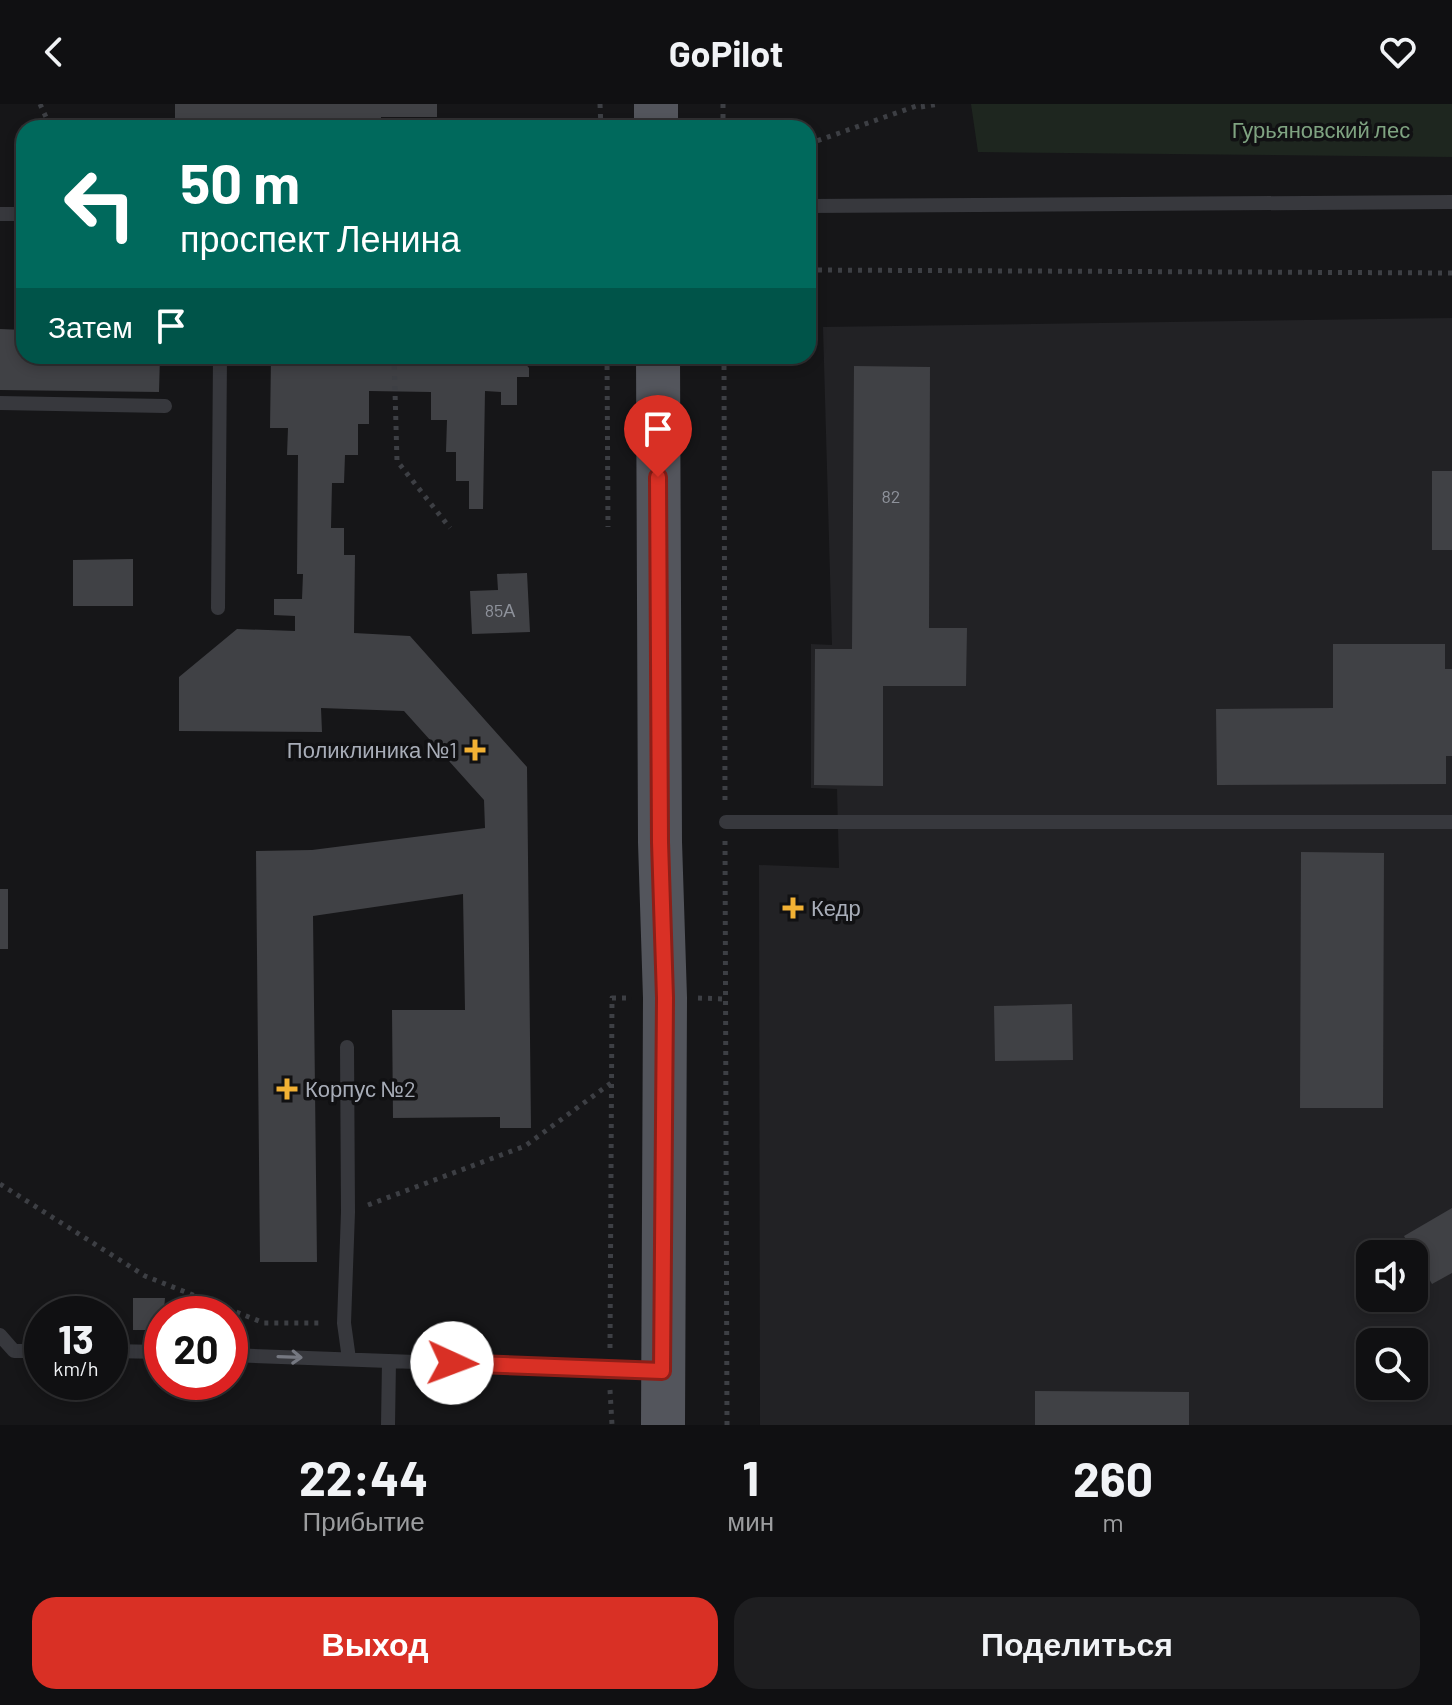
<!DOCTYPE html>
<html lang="ru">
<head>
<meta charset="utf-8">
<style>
  :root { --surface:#101012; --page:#1e1e20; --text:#f1f3f6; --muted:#9c9d9f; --line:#303032; --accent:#d93025 }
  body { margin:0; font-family:Barlow,sans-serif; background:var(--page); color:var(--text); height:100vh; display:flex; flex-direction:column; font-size:30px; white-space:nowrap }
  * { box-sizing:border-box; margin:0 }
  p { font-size:26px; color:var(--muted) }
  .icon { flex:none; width:44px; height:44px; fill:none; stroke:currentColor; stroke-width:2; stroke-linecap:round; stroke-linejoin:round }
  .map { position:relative; height:1321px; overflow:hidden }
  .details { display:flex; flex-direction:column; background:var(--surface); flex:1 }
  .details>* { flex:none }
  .hud { position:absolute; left:16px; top:16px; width:800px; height:244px; border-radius:24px; box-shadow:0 4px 12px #0003,0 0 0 2px var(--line); background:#00695c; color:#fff; overflow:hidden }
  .buttons { position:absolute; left:1356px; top:1136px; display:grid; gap:16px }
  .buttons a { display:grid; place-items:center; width:72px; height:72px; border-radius:16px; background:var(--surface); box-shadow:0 4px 12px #0003,0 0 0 2px var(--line); font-size:40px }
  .speed { position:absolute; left:24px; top:1192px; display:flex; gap:16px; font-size:40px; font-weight:700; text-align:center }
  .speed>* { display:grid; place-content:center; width:104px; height:104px; border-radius:50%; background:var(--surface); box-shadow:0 4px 12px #0003,0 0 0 2px var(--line); line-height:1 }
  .speed small { font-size:20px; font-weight:400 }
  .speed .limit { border:12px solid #d22; background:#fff; color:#111 }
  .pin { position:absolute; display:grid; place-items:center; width:68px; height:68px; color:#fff; margin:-82px -34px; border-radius:50% 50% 50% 0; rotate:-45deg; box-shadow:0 0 8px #0007 }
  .pin .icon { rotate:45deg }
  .me { position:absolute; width:88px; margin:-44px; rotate:92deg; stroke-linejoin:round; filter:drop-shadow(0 0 6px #0008) }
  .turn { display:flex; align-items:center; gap:28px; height:168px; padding:0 32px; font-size:36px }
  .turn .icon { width:104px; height:104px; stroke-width:2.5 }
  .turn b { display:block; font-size:56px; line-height:68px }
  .then { display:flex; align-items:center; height:76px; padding:0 32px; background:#0003; gap:16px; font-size:30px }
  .eta { display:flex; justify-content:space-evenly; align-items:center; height:136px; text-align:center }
  .eta b { font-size:48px; font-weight:700; line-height:56px }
  .button { display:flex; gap:16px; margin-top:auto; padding:16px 32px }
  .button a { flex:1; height:92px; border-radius:24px; background:var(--accent); color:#fff; font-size:32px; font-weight:700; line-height:92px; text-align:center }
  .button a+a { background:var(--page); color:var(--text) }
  header { display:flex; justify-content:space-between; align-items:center; height:104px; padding:0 32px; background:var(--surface); font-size:36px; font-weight:700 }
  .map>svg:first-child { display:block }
</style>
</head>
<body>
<header><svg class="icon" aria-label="back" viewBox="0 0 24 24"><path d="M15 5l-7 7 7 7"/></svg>GoPilot<svg class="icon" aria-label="heart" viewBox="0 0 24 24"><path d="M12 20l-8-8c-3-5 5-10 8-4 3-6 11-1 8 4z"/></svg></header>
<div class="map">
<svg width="1452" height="1321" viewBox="0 0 1452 1321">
  <rect width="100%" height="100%" fill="#161618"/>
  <path fill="#222225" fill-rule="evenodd" d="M 1452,214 L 1452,1321 L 760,1321 L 759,761 L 839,764 L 837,685 L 811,684 L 811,540 L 832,541 L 823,223 ZM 1370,1150 L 1414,1150 L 1414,1194 L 1370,1194 ZM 1370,1238 L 1414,1238 L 1414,1282 L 1370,1282 Z"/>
  <path fill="#1e261f" d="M 971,0 L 1452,0 L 1452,53 L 978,48 Z"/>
  <path fill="#404145" d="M 175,0 L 437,0 L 437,13 L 381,13 L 381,24 L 175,24 Z
    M 0,225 L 24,226 L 24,252 L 160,252 L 159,288 L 0,286 Z
    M 271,252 L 368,252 L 368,258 L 426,259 L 426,252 L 519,252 L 529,264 L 529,273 L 517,273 L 517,301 L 501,301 L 501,288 L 485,287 L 483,405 L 469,405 L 469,377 L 456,377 L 456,348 L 446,348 L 447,316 L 431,316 L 431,288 L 369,287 L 369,320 L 358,320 L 358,351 L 345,351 L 344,379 L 332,379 L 331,424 L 344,424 L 344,451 L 355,451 L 354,529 L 410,532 L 527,663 L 531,1024 L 500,1024 L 500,1013 L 393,1014 L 392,906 L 465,906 L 463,790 L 313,812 L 317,1158 L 260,1158 L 256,747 L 312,746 L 485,724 L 484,696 L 404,607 L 321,604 L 322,628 L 179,627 L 179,573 L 237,525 L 295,527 L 295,512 L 274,511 L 274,495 L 302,495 L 303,470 L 297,470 L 298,351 L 287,351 L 288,324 L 270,324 Z
    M 854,262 L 930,263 L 929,524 L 967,524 L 966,582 L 883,582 L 883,682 L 814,681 L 815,545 L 852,545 Z
    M 1432,367 L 1452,367 L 1452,446 L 1432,446 Z
    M 133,455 L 133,502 L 73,502 L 73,456 Z
    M 527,469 L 530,528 L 472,530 L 470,487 L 498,486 L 497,470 Z
    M 1333,540 L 1445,540 L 1445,565 L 1452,565 L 1452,652 L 1446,652 L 1446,680 L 1217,681 L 1216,605 L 1333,604 Z
    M 1301,748 L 1384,749 L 1383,1004 L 1300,1004 Z
    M 0,785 L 8,785 L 8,845 L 0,845 Z
    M 1072,900 L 1073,956 L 995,957 L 994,902 Z
    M 1452,1104 L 1452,1169 L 1432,1180 L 1404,1132 Z
    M 133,1194 L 165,1194 L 162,1226 L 133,1226 Z
    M 1035,1287 L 1189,1288 L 1189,1321 L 1035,1321 Z"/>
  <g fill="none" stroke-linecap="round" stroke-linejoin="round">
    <path stroke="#3d3f44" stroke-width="5" stroke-dasharray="4 6" stroke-linecap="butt" d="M 40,0 L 51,24
      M 600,0 L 601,24
      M 723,0 L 723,24
      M 921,3 L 939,0
      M 808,40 L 922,0
      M 808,166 L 1452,169
      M 394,252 L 397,357 L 450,424
      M 607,252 L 608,423
      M 724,252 L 725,699
      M 725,737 L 727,1321
      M 698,894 L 725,895
      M 0,1080 L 145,1172 L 264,1219 L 323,1219
      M 368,1101 L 525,1042 L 611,979
      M 610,1244 L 612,894 L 632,894
      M 610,1286 L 612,1321"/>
    <path stroke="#37383d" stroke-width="14" d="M 808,102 L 1452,98
      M 0,110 L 24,110
      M 0,299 L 165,302
      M 218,504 L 220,252
      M 726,718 L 1452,718
      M 347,943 L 348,1108 L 344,1219 L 349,1255
      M 0,1231 L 14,1247 L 42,1247
      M 110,1247 L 162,1248
      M 230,1251 L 658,1267
      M 388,1321 L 389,1257"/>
    <path stroke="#53555c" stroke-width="44" d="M 656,0 L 656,24
      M 658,252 L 660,738 L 665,894 L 663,1321"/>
  </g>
  <defs><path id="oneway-shaft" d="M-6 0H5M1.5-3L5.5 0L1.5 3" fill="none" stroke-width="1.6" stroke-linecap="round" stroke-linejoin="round" transform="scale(2)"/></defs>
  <use stroke="#757881" href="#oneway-shaft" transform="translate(290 1253) rotate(2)"/>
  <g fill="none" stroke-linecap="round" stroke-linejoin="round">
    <g stroke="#8d1f18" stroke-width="20">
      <path id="route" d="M 452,1259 L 662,1267 L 665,894 L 660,738 L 658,373"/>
    </g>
    <use href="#route" stroke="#d93025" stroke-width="14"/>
  </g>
  <g fill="#f2b134" stroke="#111113" stroke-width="3">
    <path d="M471 634h8v8h8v8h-8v8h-8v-8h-8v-8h8z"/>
    <path d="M789 792h8v8h8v8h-8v8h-8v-8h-8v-8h8z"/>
    <path d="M283 973h8v8h8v8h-8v8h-8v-8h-8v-8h8z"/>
  </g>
  <g text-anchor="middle" stroke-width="7" stroke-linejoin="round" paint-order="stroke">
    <g font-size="18" fill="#8e929b">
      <text x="891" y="399">82</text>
      <text x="500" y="513">85А</text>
    </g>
    <g font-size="22" fill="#7fa381" stroke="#111113">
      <text x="1321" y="34">Гурьяновский лес</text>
    </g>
    <g font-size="22" fill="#a8adb8" stroke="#111113" text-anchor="start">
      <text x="457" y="654" text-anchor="end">Поликлиника №1</text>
      <text x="811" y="812">Кедр</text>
      <text x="305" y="993">Корпус №2</text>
    </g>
  </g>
</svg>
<div class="buttons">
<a><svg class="icon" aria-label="sound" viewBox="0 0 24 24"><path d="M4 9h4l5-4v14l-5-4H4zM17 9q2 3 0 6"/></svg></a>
<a><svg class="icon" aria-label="search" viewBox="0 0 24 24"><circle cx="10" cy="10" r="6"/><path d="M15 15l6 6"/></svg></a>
</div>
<div class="speed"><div>13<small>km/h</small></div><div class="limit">20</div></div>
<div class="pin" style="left:658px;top:373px;background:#d93025"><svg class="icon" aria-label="arrive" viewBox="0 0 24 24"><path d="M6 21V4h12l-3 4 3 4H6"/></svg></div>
<svg class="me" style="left:452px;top:1259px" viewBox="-20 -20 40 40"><circle r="19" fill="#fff"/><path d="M0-13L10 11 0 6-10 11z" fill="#d93025"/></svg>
<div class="hud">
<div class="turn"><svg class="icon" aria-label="left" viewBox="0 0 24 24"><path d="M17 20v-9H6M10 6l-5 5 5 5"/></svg><div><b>50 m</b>проспект Ленина</div></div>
<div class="then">Затем<svg class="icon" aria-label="arrive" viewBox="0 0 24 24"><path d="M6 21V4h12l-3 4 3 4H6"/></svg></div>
</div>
</div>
<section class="details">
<div class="eta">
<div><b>22:44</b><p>Прибытие</p></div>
<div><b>1</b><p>мин</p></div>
<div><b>260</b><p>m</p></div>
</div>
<div class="button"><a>Выход</a><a>Поделиться</a></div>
</section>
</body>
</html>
